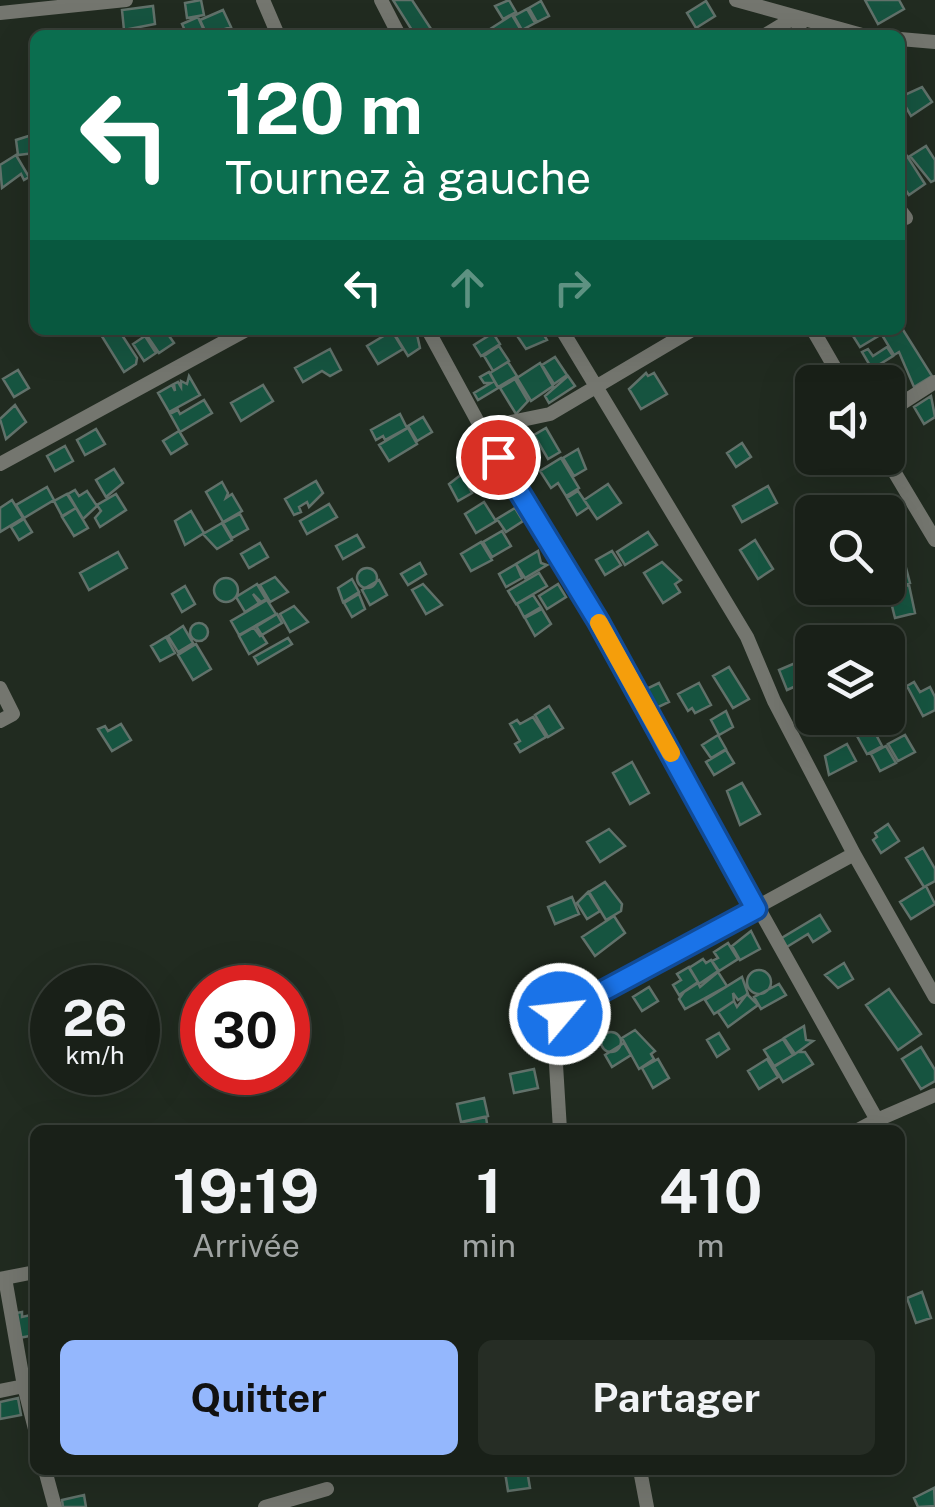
<!DOCTYPE html>
<html lang="fr">
<head>
<meta charset="utf-8">
<style>
  :root { --surface:#192018; --page:#262d25; --text:#f1f3f6; --muted:#9fa3a2; --line:#373e37; --accent:#94b7fd }
  body { margin:0; font-family:"Public Sans",sans-serif; background:var(--page); color:var(--text); height:100vh; display:flex; flex-direction:column; font-size:38px; white-space:nowrap }
  * { box-sizing:border-box; margin:0 }
  p { font-size:32px; color:var(--muted) }
  .icon { flex:none; width:55px; height:55px; fill:none; stroke:currentColor; stroke-width:2; stroke-linecap:round; stroke-linejoin:round }
  .map { position:relative; flex:1; overflow:hidden }
  .sheet { position:absolute; left:30px; top:1125px; width:875px; height:350px; display:flex; flex-direction:column; background:var(--surface); border-radius:15px; box-shadow:0 10px 40px #0002,0 0 0 2px var(--line) }
  .sheet>* { flex:none }
  .top-card { position:absolute; left:30px; top:30px; width:875px; height:305px; border-radius:15px; box-shadow:0 10px 40px #0002,0 0 0 2px var(--line); background:#0b6e4f; color:#fff; overflow:hidden }
  .tools { position:absolute; left:795px; top:365px; display:grid; gap:20px }
  .tools a { display:grid; place-items:center; width:110px; height:110px; border-radius:15px; background:var(--surface); box-shadow:0 10px 40px #0002,0 0 0 2px var(--line); font-size:50px }
  .speed { position:absolute; left:30px; top:965px; display:flex; gap:20px; font-size:50px; font-weight:700; text-align:center }
  .speed>* { display:grid; place-content:center; width:130px; height:130px; border-radius:50%; background:var(--surface); box-shadow:0 10px 40px #0002,0 0 0 2px var(--line); line-height:1 }
  .speed small { font-size:25px; font-weight:400 }
  .speed .limit { border:15px solid #d22; background:#fff; color:#111 }
  .pin { position:absolute; display:grid; place-items:center; width:85px; height:85px; color:#fff; margin:-42px; border:5px solid #fff; border-radius:50%; box-shadow:0 2px 10px #0007 }
  .me { position:absolute; width:110px; margin:-55px; rotate:62deg; stroke-linejoin:round; filter:drop-shadow(0 0 8px #0008) }
  .turn { display:flex; align-items:center; gap:35px; height:210px; padding:0 30px; font-size:45px }
  .turn .icon { width:130px; height:130px; stroke-width:2.5 }
  .turn b { display:block; font-size:70px; line-height:85px }
  .lanes { display:flex; align-items:center; height:95px; padding:0 30px; background:#0003; justify-content:center; gap:50px; direction:ltr }
  .lanes .off { opacity:.35 }
  .eta { display:flex; justify-content:space-evenly; align-items:center; height:170px; text-align:center }
  .eta b { font-size:60px; font-weight:700; line-height:70px }
  .button { display:flex; gap:20px; margin-top:auto; padding:20px 30px }
  .button a { flex:1; height:115px; border-radius:15px; background:var(--accent); color:#111; font-size:40px; font-weight:700; line-height:115px; text-align:center }
  .button a+a { background:var(--page); color:var(--text) }
  .map>svg:first-child { display:block }
</style>
</head>
<body>
<div class="map">
<svg width="935" height="1507" viewBox="0 0 935 1507">
  <rect width="100%" height="100%" fill="#212b20"/>
  <path fill="#165440" stroke="#61716a" stroke-width="2.5" d="M 201,0 L 204,15 L 187,18 L 185,3 Z
    M 393,0 L 412,0 L 435,35 L 415,35 Z
    M 509,0 L 516,12 L 503,19 L 495,6 Z
    M 865,0 L 899,0 L 904,9 L 878,24 Z
    M 541,1 L 549,16 L 537,22 L 529,8 Z
    M 706,1 L 715,16 L 696,28 L 687,13 Z
    M 153,6 L 155,24 L 124,30 L 122,10 Z
    M 527,9 L 535,23 L 522,30 L 514,16 Z
    M 223,10 L 231,27 L 207,35 L 200,20 Z
    M 512,15 L 521,30 L 512,35 L 494,35 L 490,29 Z
    M 198,17 L 206,35 L 187,35 L 182,24 Z
    M 922,87 L 932,102 L 911,116 L 900,97 Z
    M 35,134 L 35,153 L 18,155 L 16,140 Z
    M 926,146 L 935,160 L 935,180 L 931,182 L 910,156 Z
    M 16,155 L 29,177 L 24,180 L 21,174 L 2,188 L 0,165 Z
    M 907,156 L 925,184 L 909,195 L 900,182 L 900,160 Z
    M 900,325 L 932,376 L 914,387 L 899,352 L 894,355 L 879,330 L 900,330 Z
    M 98,330 L 123,330 L 120,332 L 137,358 L 136,364 L 124,372 Z
    M 152,330 L 165,330 L 174,343 L 159,353 L 146,334 Z
    M 392,330 L 416,330 L 420,348 L 408,356 Z
    M 529,330 L 541,330 L 547,340 L 526,349 L 518,337 Z
    M 864,330 L 877,330 L 880,335 L 860,347 L 853,336 Z
    M 392,331 L 403,349 L 378,364 L 367,346 Z
    M 493,333 L 500,344 L 481,356 L 474,345 Z
    M 145,336 L 156,353 L 144,361 L 133,344 Z
    M 499,346 L 509,361 L 493,371 L 484,356 Z
    M 887,347 L 893,356 L 872,369 L 862,352 L 868,349 L 873,356 Z
    M 330,349 L 341,370 L 330,376 L 322,371 L 303,382 L 295,368 Z
    M 555,357 L 567,375 L 554,384 L 542,365 Z
    M 508,362 L 517,376 L 498,387 L 490,373 Z
    M 540,363 L 553,386 L 531,401 L 517,378 Z
    M 18,370 L 29,388 L 14,397 L 3,379 Z
    M 489,372 L 498,388 L 478,400 L 474,393 L 491,383 L 484,383 L 480,377 Z
    M 646,373 L 648,376 L 654,373 L 667,394 L 641,409 L 629,389 Z
    M 189,376 L 200,395 L 169,412 L 158,393 L 172,385 L 175,391 L 174,384 L 178,382 L 181,387 L 181,381 L 187,384 Z
    M 568,376 L 575,386 L 549,403 L 545,396 Z
    M 515,379 L 528,401 L 516,414 L 500,388 Z
    M 263,385 L 273,401 L 241,421 L 231,403 Z
    M 931,396 L 935,417 L 924,424 L 914,407 Z
    M 204,400 L 212,413 L 180,432 L 170,414 L 178,410 L 180,414 Z
    M 15,405 L 26,422 L 6,439 L 0,419 Z
    M 400,414 L 407,428 L 385,440 L 383,436 L 376,440 L 371,430 Z
    M 423,417 L 432,432 L 417,441 L 408,426 Z
    M 408,428 L 417,444 L 389,461 L 379,445 Z
    M 546,428 L 560,452 L 548,459 L 534,435 Z
    M 96,429 L 105,444 L 85,455 L 77,440 Z
    M 179,431 L 187,444 L 171,454 L 163,441 Z
    M 742,443 L 751,457 L 736,467 L 727,453 Z
    M 65,446 L 73,461 L 55,471 L 47,456 Z
    M 578,449 L 586,469 L 574,476 L 563,458 Z
    M 561,458 L 579,488 L 566,496 L 558,483 L 551,488 L 540,471 Z
    M 486,459 L 497,478 L 472,492 L 463,475 Z
    M 114,469 L 123,483 L 106,497 L 96,480 Z
    M 462,474 L 472,493 L 458,501 L 449,484 Z
    M 316,481 L 323,493 L 309,507 L 307,502 L 299,507 L 301,512 L 294,515 L 285,499 Z
    M 222,482 L 228,493 L 226,498 L 232,494 L 242,511 L 223,522 L 206,492 Z
    M 608,484 L 621,503 L 597,519 L 584,500 Z
    M 768,486 L 777,503 L 742,522 L 733,506 Z
    M 47,487 L 54,500 L 24,518 L 16,505 Z
    M 75,490 L 79,496 L 87,491 L 97,506 L 83,519 L 68,494 Z
    M 578,491 L 589,507 L 577,515 L 567,498 Z
    M 67,494 L 76,508 L 62,516 L 54,501 Z
    M 116,494 L 126,510 L 100,527 L 95,518 L 101,511 L 97,505 Z
    M 12,500 L 23,518 L 0,532 L 0,508 Z
    M 484,502 L 496,521 L 476,533 L 465,514 Z
    M 329,504 L 337,517 L 307,534 L 300,521 Z
    M 76,508 L 88,528 L 74,536 L 62,517 Z
    M 515,508 L 523,521 L 506,532 L 497,519 Z
    M 191,511 L 204,533 L 185,545 L 175,521 Z
    M 240,514 L 248,529 L 232,538 L 223,523 Z
    M 24,519 L 32,532 L 19,540 L 11,527 Z
    M 222,523 L 232,540 L 217,549 L 203,534 Z
    M 502,531 L 511,546 L 492,557 L 483,542 Z
    M 648,532 L 657,545 L 625,565 L 617,552 Z
    M 357,535 L 364,547 L 343,559 L 336,546 Z
    M 755,540 L 773,569 L 758,579 L 740,550 Z
    M 481,542 L 492,560 L 471,571 L 461,554 Z
    M 260,543 L 268,557 L 249,568 L 241,554 Z
    M 538,551 L 541,563 L 547,565 L 525,578 L 516,564 Z
    M 612,551 L 621,565 L 605,575 L 596,560 Z
    M 118,552 L 127,568 L 89,590 L 80,573 Z
    M 662,562 L 681,580 L 675,584 L 680,592 L 663,603 L 644,573 Z
    M 420,563 L 426,574 L 408,585 L 401,574 Z
    M 516,564 L 522,578 L 506,587 L 499,574 Z
    M 905,564 L 910,583 L 888,588 L 888,569 Z
    M357 578a10 10 0 1 1 20 0a10 10 0 1 1-20 0Z
    M 539,573 L 547,586 L 516,604 L 508,591 Z
    M 275,577 L 288,592 L 270,602 L 260,585 Z
    M214 590a12 12 0 1 1 24 0a12 12 0 1 1-24 0Z
    M 352,579 L 359,592 L 343,602 L 338,588 Z
    M 379,580 L 387,595 L 370,605 L 362,590 Z
    M 257,584 L 266,599 L 261,602 L 253,594 L 259,603 L 245,612 L 236,597 Z
    M 423,584 L 442,605 L 426,614 L 412,590 Z
    M 558,584 L 566,597 L 547,609 L 539,596 Z
    M 909,585 L 915,613 L 895,618 L 888,590 Z
    M 185,586 L 195,604 L 182,612 L 172,594 Z
    M 359,594 L 365,609 L 352,617 L 344,603 Z
    M 533,595 L 541,607 L 524,617 L 517,604 Z
    M 267,600 L 276,614 L 239,635 L 231,621 Z
    M 294,606 L 308,622 L 290,632 L 280,614 Z
    M 542,609 L 551,624 L 535,636 L 525,618 Z
    M 277,614 L 282,623 L 260,636 L 254,628 Z
    M190 632a9 9 0 1 1 18 0a9 9 0 1 1-18 0Z
    M 183,626 L 193,643 L 178,652 L 168,636 Z
    M 256,626 L 267,643 L 249,654 L 239,636 Z
    M 166,637 L 175,653 L 160,661 L 151,646 Z
    M 288,638 L 292,644 L 258,664 L 254,657 Z
    M 196,644 L 211,669 L 193,680 L 178,655 Z
    M 807,658 L 812,679 L 787,690 L 779,670 Z
    M 729,667 L 749,699 L 733,708 L 713,676 Z
    M 914,682 L 920,692 L 930,687 L 935,697 L 935,710 L 923,716 L 907,686 Z
    M 659,683 L 669,702 L 654,709 L 644,690 Z
    M 699,683 L 711,705 L 695,713 L 692,708 L 688,711 L 678,694 Z
    M 549,706 L 563,728 L 548,737 L 535,715 Z
    M 726,711 L 733,727 L 719,735 L 711,720 Z
    M 533,717 L 546,737 L 520,752 L 515,744 L 520,741 L 510,724 L 517,720 L 520,724 Z
    M 121,724 L 131,740 L 112,751 L 98,729 L 105,726 L 108,731 Z
    M 872,727 L 882,746 L 867,754 L 857,736 Z
    M 718,735 L 726,749 L 711,758 L 702,745 Z
    M 905,735 L 915,752 L 898,761 L 888,744 Z
    M 847,744 L 856,761 L 829,775 L 825,756 Z
    M 886,746 L 896,763 L 880,771 L 871,754 Z
    M 726,750 L 734,763 L 714,775 L 706,762 Z
    M 632,762 L 649,793 L 630,804 L 613,773 Z
    M 742,783 L 760,814 L 740,825 L 727,791 Z
    M 888,824 L 899,841 L 881,853 L 873,840 L 877,837 L 875,833 Z
    M 609,829 L 625,846 L 600,862 L 587,842 Z
    M 923,848 L 935,869 L 935,881 L 924,887 L 906,858 Z
    M 605,882 L 622,904 L 621,911 L 606,920 L 589,892 Z
    M 926,886 L 935,904 L 911,919 L 900,902 Z
    M 588,892 L 600,911 L 587,919 L 577,903 Z
    M 572,897 L 579,914 L 555,924 L 548,907 Z
    M 820,915 L 830,931 L 813,942 L 808,934 L 785,948 L 780,939 Z
    M 614,916 L 625,933 L 595,956 L 582,937 Z
    M 751,931 L 760,949 L 740,960 L 732,946 Z
    M 728,943 L 738,959 L 719,971 L 712,961 L 718,958 L 714,952 Z
    M 703,959 L 706,963 L 711,960 L 718,971 L 699,984 L 689,968 Z
    M 844,963 L 853,979 L 838,988 L 825,975 Z
    M 689,967 L 698,982 L 679,995 L 673,985 L 681,980 L 677,974 Z
    M747 982a12 12 0 1 1 24 0a12 12 0 1 1-24 0Z
    M 718,972 L 727,986 L 685,1009 L 679,999 L 684,992 L 698,983 L 700,987 Z
    M 742,977 L 748,994 L 738,1000 L 733,993 L 734,1001 L 714,1014 L 705,1000 Z
    M 779,984 L 786,995 L 761,1009 L 754,997 Z
    M 649,987 L 658,1001 L 642,1011 L 633,997 Z
    M 889,989 L 921,1034 L 898,1050 L 866,1005 Z
    M 747,994 L 758,1005 L 728,1027 L 718,1012 L 734,1001 L 737,1007 Z
    M 804,1026 L 806,1040 L 813,1041 L 795,1054 L 784,1038 Z
    M 635,1030 L 655,1051 L 651,1054 L 654,1059 L 639,1069 L 622,1038 Z
    M601 1042a10 10 0 1 1 20 0a10 10 0 1 1-20 0Z
    M 719,1033 L 729,1049 L 717,1057 L 707,1040 Z
    M 783,1039 L 793,1055 L 774,1066 L 764,1050 Z
    M 624,1043 L 631,1055 L 612,1067 L 605,1055 Z
    M 921,1047 L 935,1070 L 935,1081 L 921,1089 L 902,1059 Z
    M 798,1052 L 805,1052 L 813,1064 L 783,1082 L 774,1067 Z
    M 658,1059 L 669,1078 L 653,1088 L 642,1068 Z
    M 767,1059 L 778,1077 L 759,1089 L 748,1071 Z
    M 534,1069 L 538,1088 L 514,1093 L 510,1074 Z
    M 484,1098 L 488,1116 L 461,1122 L 457,1104 Z
    M 486,1117 L 488,1130 L 465,1130 L 463,1122 Z
    M 922,1292 L 931,1318 L 916,1323 L 907,1298 Z
    M 22,1312 L 22,1317 L 35,1314 L 35,1335 L 19,1338 L 16,1313 Z
    M 18,1398 L 21,1415 L 0,1419 L 0,1402 Z
    M 527,1470 L 530,1488 L 508,1491 L 505,1472 Z
    M 934,1488 L 935,1506 L 918,1507 L 914,1498 Z
    M 84,1495 L 86,1507 L 63,1507 L 62,1500 Z"/>
  <g fill="none" stroke-linecap="round" stroke-linejoin="round">
    <path stroke="#74766f" stroke-width="14" d="M 263,0 L 278,35
      M 381,0 L 399,35
      M 736,0 L 862,35
      M 0,13 L 126,0
      M 765,35 L 795,17 L 802,35
      M 900,39 L 935,42
      M 900,210 L 906,218
      M 428,330 L 497,457 L 598,621 L 877,1120 L 935,1095
      M 562,330 L 747,637 L 774,701 L 854,854 L 935,997
      M 813,330 L 843,382
      M 888,412 L 935,382
      M 483,428 L 550,414 L 692,330
      M 886,458 L 935,540
      M 0,464 L 246,330
      M 0,688 L 13,714 L 0,721
      M 560,1130 L 554,1032 L 561,1014 L 854,854
      M 858,1130 L 877,1120
      M 0,1279 L 35,1272
      M 24,1386 L 35,1429
      M 0,1391 L 24,1386 L 5,1278
      M 45,1470 L 55,1507
      M 640,1470 L 647,1507
      M 265,1507 L 327,1489"/>
  </g>
  <g fill="none" stroke-linecap="round" stroke-linejoin="round">
    <g stroke="#114b97" stroke-width="25">
      <path id="route" d="M 498,457 L 598,621 L 756,909 L 560,1014"/>
    </g>
    <use href="#route" stroke="#1a73e8" stroke-width="18"/>
    <path stroke="#f59e0b" stroke-width="18" d="M 599,623 L 671,753"/>
  </g>
</svg>
<div class="tools">
<a><svg class="icon" aria-label="sound" viewBox="0 0 24 24"><path d="M4 9h4l5-4v14l-5-4H4zM17 9q2 3 0 6"/></svg></a>
<a><svg class="icon" aria-label="search" viewBox="0 0 24 24"><circle cx="10" cy="10" r="6"/><path d="M15 15l6 6"/></svg></a>
<a><svg class="icon" aria-label="layers" viewBox="0 0 24 24"><path d="M12 4l9 5-9 5-9-5zM3 14l9 5 9-5"/></svg></a>
</div>
<div class="speed"><div>26<small>km/h</small></div><div class="limit">30</div></div>
<div class="pin" style="left:498px;top:457px;background:#d93025"><svg class="icon" aria-label="arrive" viewBox="0 0 24 24"><path d="M6 21V4h12l-3 4 3 4H6"/></svg></div>
<svg class="me" style="left:560px;top:1014px" viewBox="-20 -20 40 40"><circle r="17" fill="#1a73e8" stroke="#fff" stroke-width="3"/><path d="M0-11L8 9 0 5-8 9z" fill="#fff"/></svg>
<div class="top-card">
<div class="turn"><svg class="icon" aria-label="left" viewBox="0 0 24 24"><path d="M17 20v-9H6M10 6l-5 5 5 5"/></svg><div><b>120 m</b>Tournez à gauche</div></div>
<div class="lanes"><svg class="icon" aria-label="left" viewBox="0 0 24 24"><path d="M17 20v-9H6M10 6l-5 5 5 5"/></svg><svg class="icon off" aria-label="ahead" viewBox="0 0 24 24"><path d="M12 20V5M6 11l6-6 6 6"/></svg><svg class="icon off" aria-label="right" viewBox="0 0 24 24"><path d="M7 20v-9h11M14 6l5 5-5 5"/></svg></div>
</div>
<section class="sheet">
<div class="eta">
<div><b>19:19</b><p>Arrivée</p></div>
<div><b>1</b><p>min</p></div>
<div><b>410</b><p>m</p></div>
</div>
<div class="button"><a>Quitter</a><a>Partager</a></div>
</section>
</div>
</body>
</html>
